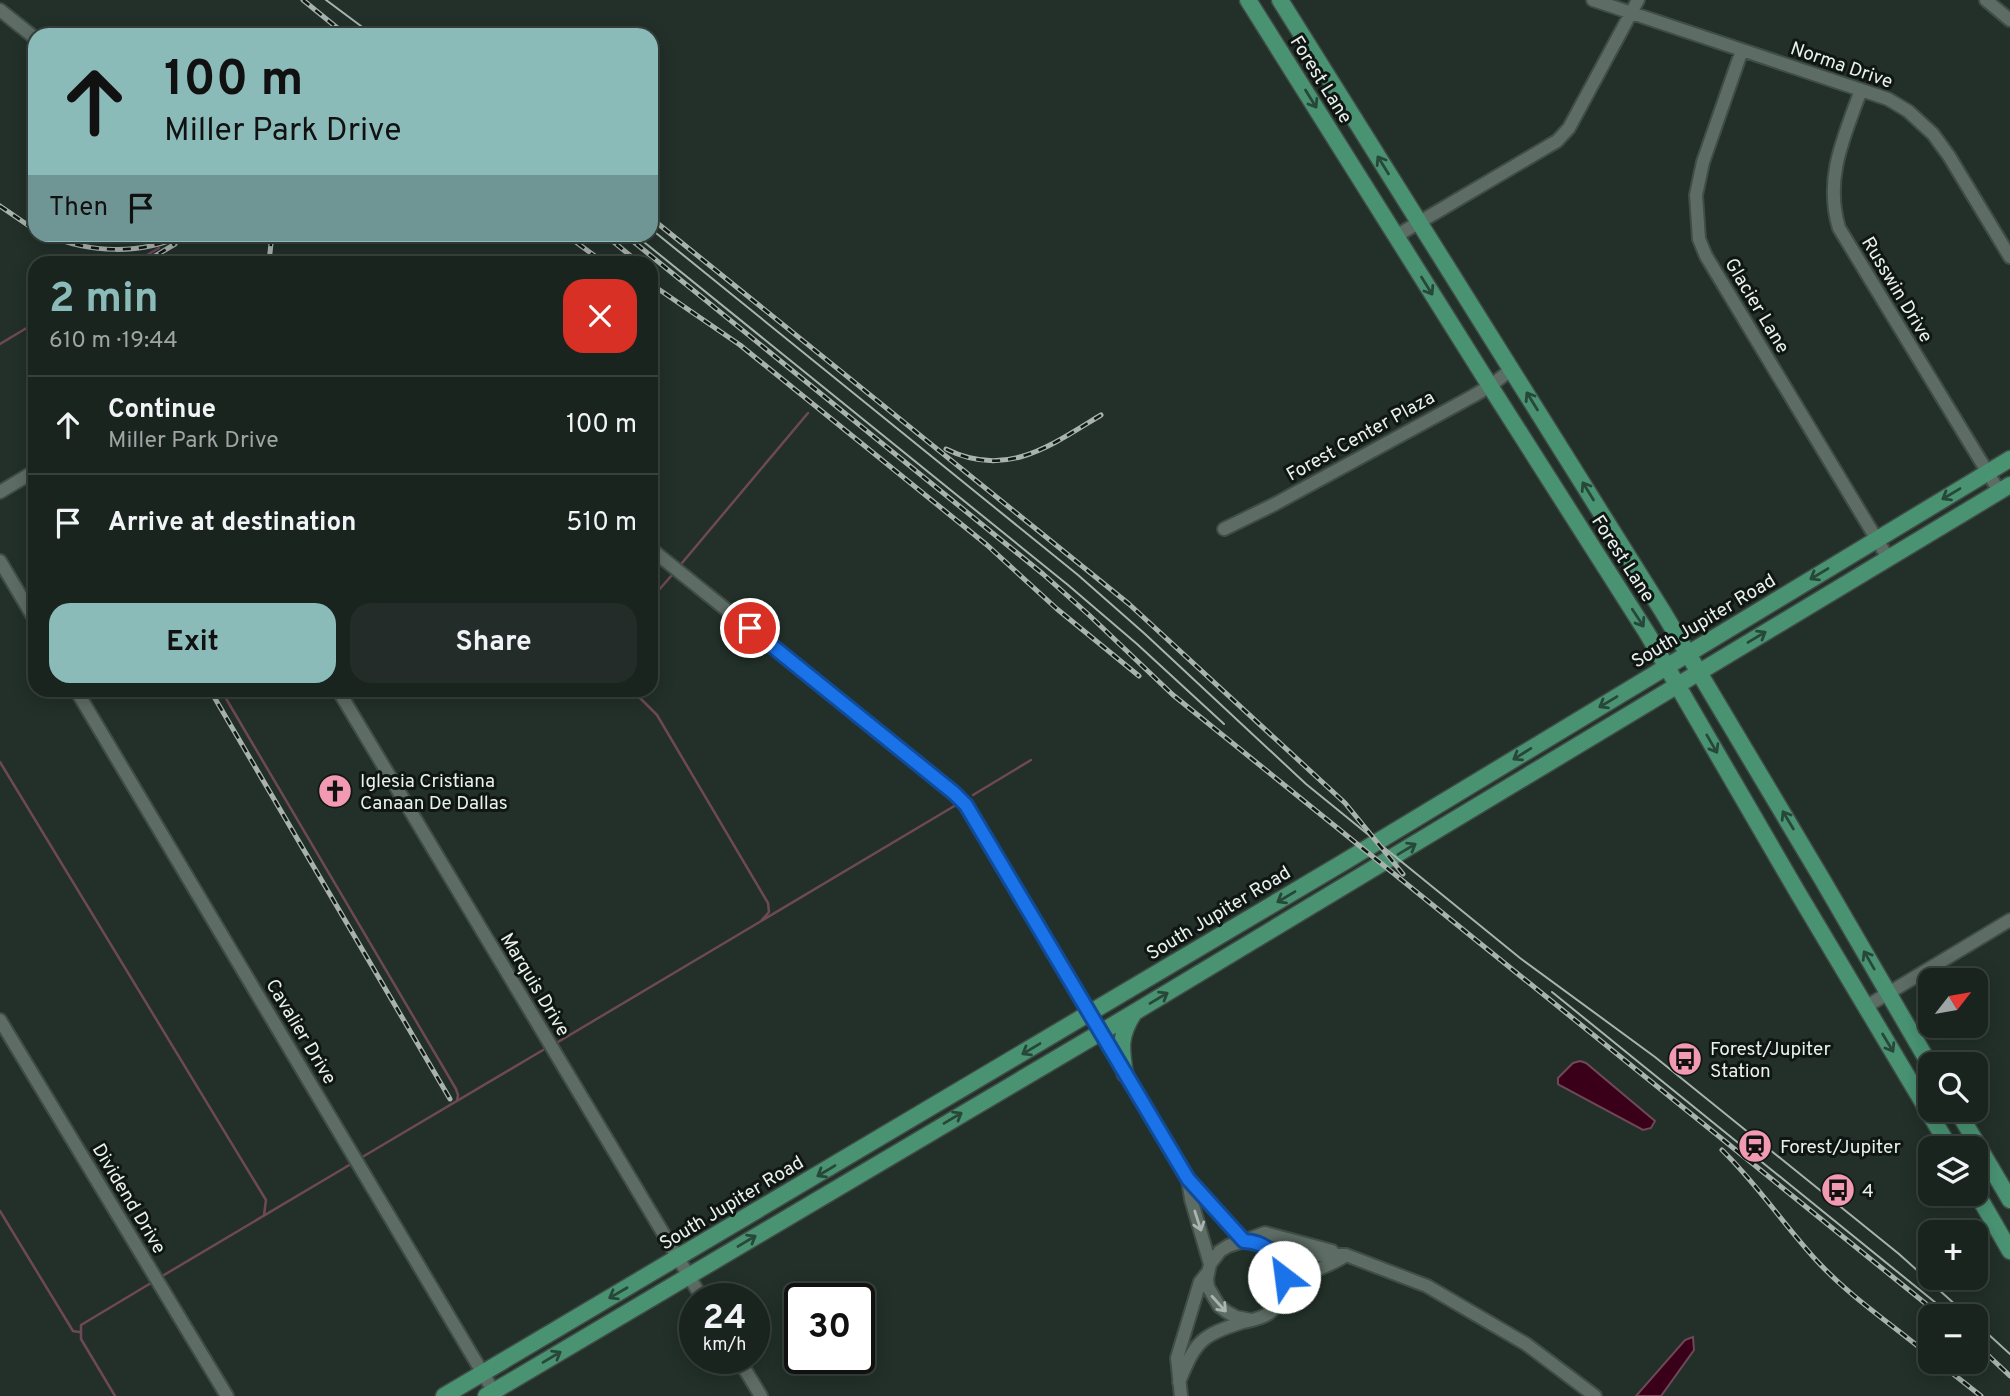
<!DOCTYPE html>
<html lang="en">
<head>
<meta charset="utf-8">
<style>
  :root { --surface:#1a241f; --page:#232c28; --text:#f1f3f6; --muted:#9fa4a4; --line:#38413d; --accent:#8bbbb9 }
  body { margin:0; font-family:Overpass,sans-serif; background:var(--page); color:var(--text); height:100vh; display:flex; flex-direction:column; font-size:26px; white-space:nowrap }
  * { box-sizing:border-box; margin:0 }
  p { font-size:23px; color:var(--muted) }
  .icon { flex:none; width:38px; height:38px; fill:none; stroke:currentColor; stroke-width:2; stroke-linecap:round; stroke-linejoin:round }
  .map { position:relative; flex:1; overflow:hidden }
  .details { position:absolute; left:28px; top:256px; width:630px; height:441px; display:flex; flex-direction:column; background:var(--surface); border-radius:21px; box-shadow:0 4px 18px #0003,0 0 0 2px var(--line) }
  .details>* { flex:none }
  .hud { position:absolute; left:28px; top:28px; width:630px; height:214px; border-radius:21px; box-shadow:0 4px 18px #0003,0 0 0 2px var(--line); background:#8bbbb9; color:#111; overflow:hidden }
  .needle { width:46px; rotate:59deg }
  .controls { position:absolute; left:1918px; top:968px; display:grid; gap:14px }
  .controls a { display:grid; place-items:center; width:70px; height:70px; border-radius:14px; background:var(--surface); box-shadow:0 4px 18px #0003,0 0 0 2px var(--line); font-size:35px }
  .speed { position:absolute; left:679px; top:1283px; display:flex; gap:14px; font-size:35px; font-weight:700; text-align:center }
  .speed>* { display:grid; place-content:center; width:91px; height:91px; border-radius:50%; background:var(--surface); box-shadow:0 4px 18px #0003,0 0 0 2px var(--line); line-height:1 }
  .speed small { font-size:18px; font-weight:400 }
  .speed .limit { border:4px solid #111; border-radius:10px; background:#fff; color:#111 }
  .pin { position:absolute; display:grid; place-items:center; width:60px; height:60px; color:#fff; margin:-30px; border:4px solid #fff; border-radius:50%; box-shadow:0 2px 7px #0007 }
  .me { position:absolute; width:77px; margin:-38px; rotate:330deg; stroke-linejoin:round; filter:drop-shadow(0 0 5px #0008) }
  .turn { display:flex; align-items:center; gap:24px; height:147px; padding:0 21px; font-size:32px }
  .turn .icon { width:91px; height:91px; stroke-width:2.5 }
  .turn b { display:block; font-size:49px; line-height:60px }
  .then { display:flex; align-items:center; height:66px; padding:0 21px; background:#0003; gap:14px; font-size:26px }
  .round { display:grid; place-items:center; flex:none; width:74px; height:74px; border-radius:21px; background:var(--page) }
  .head { display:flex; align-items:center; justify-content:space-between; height:119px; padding:0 21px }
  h1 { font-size:42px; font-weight:700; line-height:52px; color:var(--accent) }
  .primary-button { display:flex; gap:14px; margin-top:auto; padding:14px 21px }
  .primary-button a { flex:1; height:80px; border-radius:21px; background:var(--accent); color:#111; font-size:28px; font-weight:700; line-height:80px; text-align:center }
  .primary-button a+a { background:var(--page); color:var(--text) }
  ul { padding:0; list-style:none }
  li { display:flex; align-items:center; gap:21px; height:98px; padding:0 21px; border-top:2px solid var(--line) }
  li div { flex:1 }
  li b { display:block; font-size:26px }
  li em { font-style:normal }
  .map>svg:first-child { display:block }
</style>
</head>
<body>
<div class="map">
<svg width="2010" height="1396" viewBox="0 0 2010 1396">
  <rect width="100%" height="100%" fill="#223029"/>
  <path fill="#3b0019" stroke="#6f4858" stroke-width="2" d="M 1580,1061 L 1586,1063 L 1655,1121 L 1651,1128 L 1643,1130 L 1561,1086 L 1558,1084 L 1558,1078 L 1573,1063 Z
    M 1693,1337 L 1694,1350 L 1661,1396 L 1636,1396 L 1685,1340 Z"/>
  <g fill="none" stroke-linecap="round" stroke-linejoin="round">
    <path stroke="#6f4858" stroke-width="2.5" d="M 135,262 L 159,248
      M 0,344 L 35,323
      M 682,563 L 808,413
      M 651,599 L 672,575
      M 221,690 L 456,1089 L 458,1095 L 457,1101
      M 626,690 L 641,699 L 657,715 L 768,903 L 769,912 L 761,921
      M 0,762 L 266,1200 L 264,1215
      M 973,795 L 1031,760
      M 558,1042 L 956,805
      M 364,1156 L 543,1050
      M 0,1211 L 73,1331 L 79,1332
      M 164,1275 L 351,1164
      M 115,1396 L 81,1339 L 81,1325 L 151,1283"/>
    <g stroke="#404c46" stroke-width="16">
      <path id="minor" d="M 1593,0 L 1888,99 L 1908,111 L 1933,134 L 1949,156 L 2010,257
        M 1986,0 L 2010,20
        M 0,10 L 35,38
        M 1742,50 L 1703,162 L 1696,195 L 1699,239 L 1706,256 L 1888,558
        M 1861,90 C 1844,137 1824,178 1839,228 L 1999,491
        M 1396,236 L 1557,141 L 1569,128 L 1638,0
        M 0,492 L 35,471
        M 1224,529 L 1275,504 L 1473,396 L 1490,386 L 1512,369
        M 651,549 L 942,783 L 966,805 L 1188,1179 L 1244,1241
        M 0,561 L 35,620
        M 76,690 L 494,1392
        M 338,690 L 702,1298
        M 1867,1006 L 2010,920
        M 0,1020 L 227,1396
        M 1188,1179 L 1191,1199 L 1210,1264
        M 1246,1240 L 1265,1233 L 1332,1251
        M 1272,1252 C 1283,1267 1287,1281 1280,1299
        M 1251,1320 L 1236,1317 L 1227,1312 L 1219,1306 L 1208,1287 L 1207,1279 L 1210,1264 L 1220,1251 L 1228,1246 L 1244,1241 L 1254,1242 L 1264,1245 L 1272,1252 L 1305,1255 L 1346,1255 L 1427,1286 L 1526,1344 L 1595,1396
        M 738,1358 L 761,1396
        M 1179,1382 C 1196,1341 1200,1336 1243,1322 C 1252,1320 1261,1319 1269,1313 C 1282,1304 1289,1288 1303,1278 C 1316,1268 1333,1265 1346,1255
        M 1181,1396 L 1177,1358 L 1200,1282 L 1208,1272"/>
    </g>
    <g stroke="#404c46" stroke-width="19">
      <path id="major" d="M 1248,0 L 1490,386 L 1647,633 L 1798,893 L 1950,1148
        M 1280,0 L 1663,612 L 1822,879 L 1930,1065
        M 1125,1074 C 1121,1048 1119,1036 1134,1013
        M 1957,1110 L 2010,1200
        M 1976,1192 L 2010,1251
        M 444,1396 L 1344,862 L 2010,459
        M 486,1396 L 1135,1012 L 2010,485"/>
    </g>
    <use href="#minor" stroke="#5d6c64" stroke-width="12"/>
    <use href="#major" stroke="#499373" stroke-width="16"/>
    <path stroke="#a8b3ad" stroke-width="2" d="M 326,0 L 373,35
      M 651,229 L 1078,575 L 1145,634 L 1306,784 L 1520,958 L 1655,1057 L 1899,1254 L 1968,1316
      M 634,234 L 1068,585 L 1137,644 L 1224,724
      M 1552,992 L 1952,1316
      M 1976,1323 L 2010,1354"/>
    <g stroke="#a8b3ad" stroke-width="5">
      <path id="rail" d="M 303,0 L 346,35
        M 0,206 L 35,230
        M 651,218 L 1129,604 L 1345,803 L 1403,874
        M 45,234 C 90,254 142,255 186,234
        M 565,234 L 603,262
        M 604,234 L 638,262
        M 624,234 L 1043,574 L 1089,615 L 1173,695 L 1941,1316
        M 145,262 L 175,244
        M 269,262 L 272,234
        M 651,284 L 740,345 L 987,545 L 1057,609 L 1139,676
        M 946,449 C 1006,479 1050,446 1101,415
        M 210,690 L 450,1099
        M 1722,1150 C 1757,1184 1784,1225 1817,1261 C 1850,1297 1893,1325 1930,1356
        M 1976,1344 L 2010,1376
        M 1938,1362 L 1981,1396"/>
    </g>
    <use href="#rail" stroke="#101613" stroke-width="2.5" stroke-dasharray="8" stroke-linecap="butt"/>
  </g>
  <defs><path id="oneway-shaft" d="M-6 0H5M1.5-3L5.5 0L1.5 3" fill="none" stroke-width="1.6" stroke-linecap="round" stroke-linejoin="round" transform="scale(1.75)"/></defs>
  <g stroke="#274839">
    <use href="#oneway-shaft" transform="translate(1311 99) rotate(58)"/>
    <use href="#oneway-shaft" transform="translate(1383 165) rotate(-122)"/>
    <use href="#oneway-shaft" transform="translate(1427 286) rotate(58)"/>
    <use href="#oneway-shaft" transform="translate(1532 401) rotate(-122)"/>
    <use href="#oneway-shaft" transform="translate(1588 491) rotate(-122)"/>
    <use href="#oneway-shaft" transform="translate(1951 494) rotate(149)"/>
    <use href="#oneway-shaft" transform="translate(1819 574) rotate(149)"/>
    <use href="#oneway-shaft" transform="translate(1638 618) rotate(57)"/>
    <use href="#oneway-shaft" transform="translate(1757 637) rotate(-31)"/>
    <use href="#oneway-shaft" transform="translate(1608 702) rotate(149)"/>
    <use href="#oneway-shaft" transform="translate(1712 744) rotate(60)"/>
    <use href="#oneway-shaft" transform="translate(1522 754) rotate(148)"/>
    <use href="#oneway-shaft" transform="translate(1788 820) rotate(-121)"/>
    <use href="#oneway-shaft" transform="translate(1407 849) rotate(-31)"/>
    <use href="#oneway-shaft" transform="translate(1286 897) rotate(149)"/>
    <use href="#oneway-shaft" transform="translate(1869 960) rotate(-120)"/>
    <use href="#oneway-shaft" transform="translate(1159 998) rotate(-31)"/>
    <use href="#oneway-shaft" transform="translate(1888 1043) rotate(59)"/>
    <use href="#oneway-shaft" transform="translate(1031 1049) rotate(149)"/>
    <use href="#oneway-shaft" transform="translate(953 1118) rotate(-31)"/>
    <use href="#oneway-shaft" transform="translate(826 1171) rotate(149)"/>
    <use href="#oneway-shaft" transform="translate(747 1241) rotate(-31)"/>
    <use href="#oneway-shaft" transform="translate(618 1293) rotate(150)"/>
    <use href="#oneway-shaft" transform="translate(552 1357) rotate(-31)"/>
  </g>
  <g stroke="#a9b5af">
    <use href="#oneway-shaft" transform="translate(1198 1221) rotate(72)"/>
    <use href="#oneway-shaft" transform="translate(1219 1304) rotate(48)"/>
  </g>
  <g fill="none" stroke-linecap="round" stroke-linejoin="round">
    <g stroke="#114b97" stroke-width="18">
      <path id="route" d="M 750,628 L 954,793 L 966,805 L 1188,1179 L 1244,1241 C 1267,1242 1278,1255 1284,1277"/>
    </g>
    <use href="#route" stroke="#1a73e8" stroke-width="12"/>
  </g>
  <defs>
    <g id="church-disc" transform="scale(1.75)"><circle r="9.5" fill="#f19ab2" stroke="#101613"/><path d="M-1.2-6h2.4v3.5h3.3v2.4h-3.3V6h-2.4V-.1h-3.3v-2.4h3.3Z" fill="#111"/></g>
    <g id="bus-disc" transform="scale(1.75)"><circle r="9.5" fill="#f19ab2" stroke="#101613"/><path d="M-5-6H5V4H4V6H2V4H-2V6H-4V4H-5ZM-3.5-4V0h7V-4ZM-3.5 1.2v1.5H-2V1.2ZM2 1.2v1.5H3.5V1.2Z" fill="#111"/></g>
    <g id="station-disc" transform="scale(1.75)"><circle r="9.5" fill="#f19ab2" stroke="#101613"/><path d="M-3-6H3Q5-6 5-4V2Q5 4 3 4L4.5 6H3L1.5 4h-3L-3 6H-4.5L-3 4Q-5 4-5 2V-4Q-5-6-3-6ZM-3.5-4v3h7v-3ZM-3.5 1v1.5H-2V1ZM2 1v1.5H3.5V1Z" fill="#111"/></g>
  </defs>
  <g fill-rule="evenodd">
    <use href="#church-disc" x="335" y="791"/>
    <use href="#bus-disc" x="1685" y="1059"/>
    <use href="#station-disc" x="1755" y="1146"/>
    <use href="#bus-disc" x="1838" y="1190"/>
  </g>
  <g text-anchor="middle" stroke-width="6" stroke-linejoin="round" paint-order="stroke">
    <g font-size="19" fill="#e8f1ec" stroke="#101613">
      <text transform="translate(1842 64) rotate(19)" y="7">Norma Drive</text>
      <text transform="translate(1322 79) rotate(58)" y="7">Forest Lane</text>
      <text transform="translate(1898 289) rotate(59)" y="7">Russwin Drive</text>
      <text transform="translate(1758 305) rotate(59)" y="7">Glacier Lane</text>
      <text transform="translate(1360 435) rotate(-29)" y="7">Forest Center Plaza</text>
      <text transform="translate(1624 558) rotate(57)" y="7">Forest Lane</text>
      <text transform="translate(1703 620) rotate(-31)" y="7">South Jupiter Road</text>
      <text transform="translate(1218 912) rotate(-31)" y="7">South Jupiter Road</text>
      <text transform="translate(536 984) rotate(59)" y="7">Marquis Drive</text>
      <text transform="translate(302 1031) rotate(59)" y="7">Cavalier Drive</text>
      <text transform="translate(130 1198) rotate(59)" y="7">Dividend Drive</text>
      <text transform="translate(731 1202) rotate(-31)" y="7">South Jupiter Road</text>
    </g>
    <g font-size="19" fill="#e8f1ec" stroke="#101613" text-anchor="start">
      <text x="360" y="787">Iglesia Cristiana<tspan x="360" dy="22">Canaan De Dallas</tspan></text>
      <text x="1710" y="1055">Forest/Jupiter<tspan x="1710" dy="22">Station</tspan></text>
      <text x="1780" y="1153">Forest/Jupiter</text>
      <text x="1862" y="1197">4</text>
    </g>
  </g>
</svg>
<div class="controls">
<a><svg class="needle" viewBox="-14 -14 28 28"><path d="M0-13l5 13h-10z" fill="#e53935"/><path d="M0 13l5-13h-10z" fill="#9fa4a4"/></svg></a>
<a><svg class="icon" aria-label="search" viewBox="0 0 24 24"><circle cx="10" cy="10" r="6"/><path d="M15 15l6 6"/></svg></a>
<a><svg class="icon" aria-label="layers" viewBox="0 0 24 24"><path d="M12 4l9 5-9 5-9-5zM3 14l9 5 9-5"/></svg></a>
<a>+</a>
<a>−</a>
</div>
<div class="speed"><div>24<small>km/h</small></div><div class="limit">30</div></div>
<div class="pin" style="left:750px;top:628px;background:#d93025"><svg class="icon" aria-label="arrive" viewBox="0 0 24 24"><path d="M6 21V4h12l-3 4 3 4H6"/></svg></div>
<svg class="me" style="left:1284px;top:1277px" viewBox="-20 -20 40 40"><circle r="19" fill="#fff"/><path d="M0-13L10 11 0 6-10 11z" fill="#1a73e8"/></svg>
<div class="hud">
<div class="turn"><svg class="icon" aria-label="ahead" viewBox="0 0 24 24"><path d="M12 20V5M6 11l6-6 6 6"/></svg><div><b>100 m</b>Miller Park Drive</div></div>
<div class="then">Then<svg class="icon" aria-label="arrive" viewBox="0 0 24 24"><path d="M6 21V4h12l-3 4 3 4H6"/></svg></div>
</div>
<section class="details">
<div class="head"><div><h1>2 min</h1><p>610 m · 19:44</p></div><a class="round" style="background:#d93025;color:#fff"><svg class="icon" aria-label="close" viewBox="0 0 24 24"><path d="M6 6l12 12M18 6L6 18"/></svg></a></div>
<ul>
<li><svg class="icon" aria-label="ahead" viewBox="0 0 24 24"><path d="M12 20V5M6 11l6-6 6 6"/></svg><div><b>Continue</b><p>Miller Park Drive</p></div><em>100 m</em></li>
<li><svg class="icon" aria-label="arrive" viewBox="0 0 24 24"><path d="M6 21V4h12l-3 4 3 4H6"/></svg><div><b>Arrive at destination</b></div><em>510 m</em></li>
</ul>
<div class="primary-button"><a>Exit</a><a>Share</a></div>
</section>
</div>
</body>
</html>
